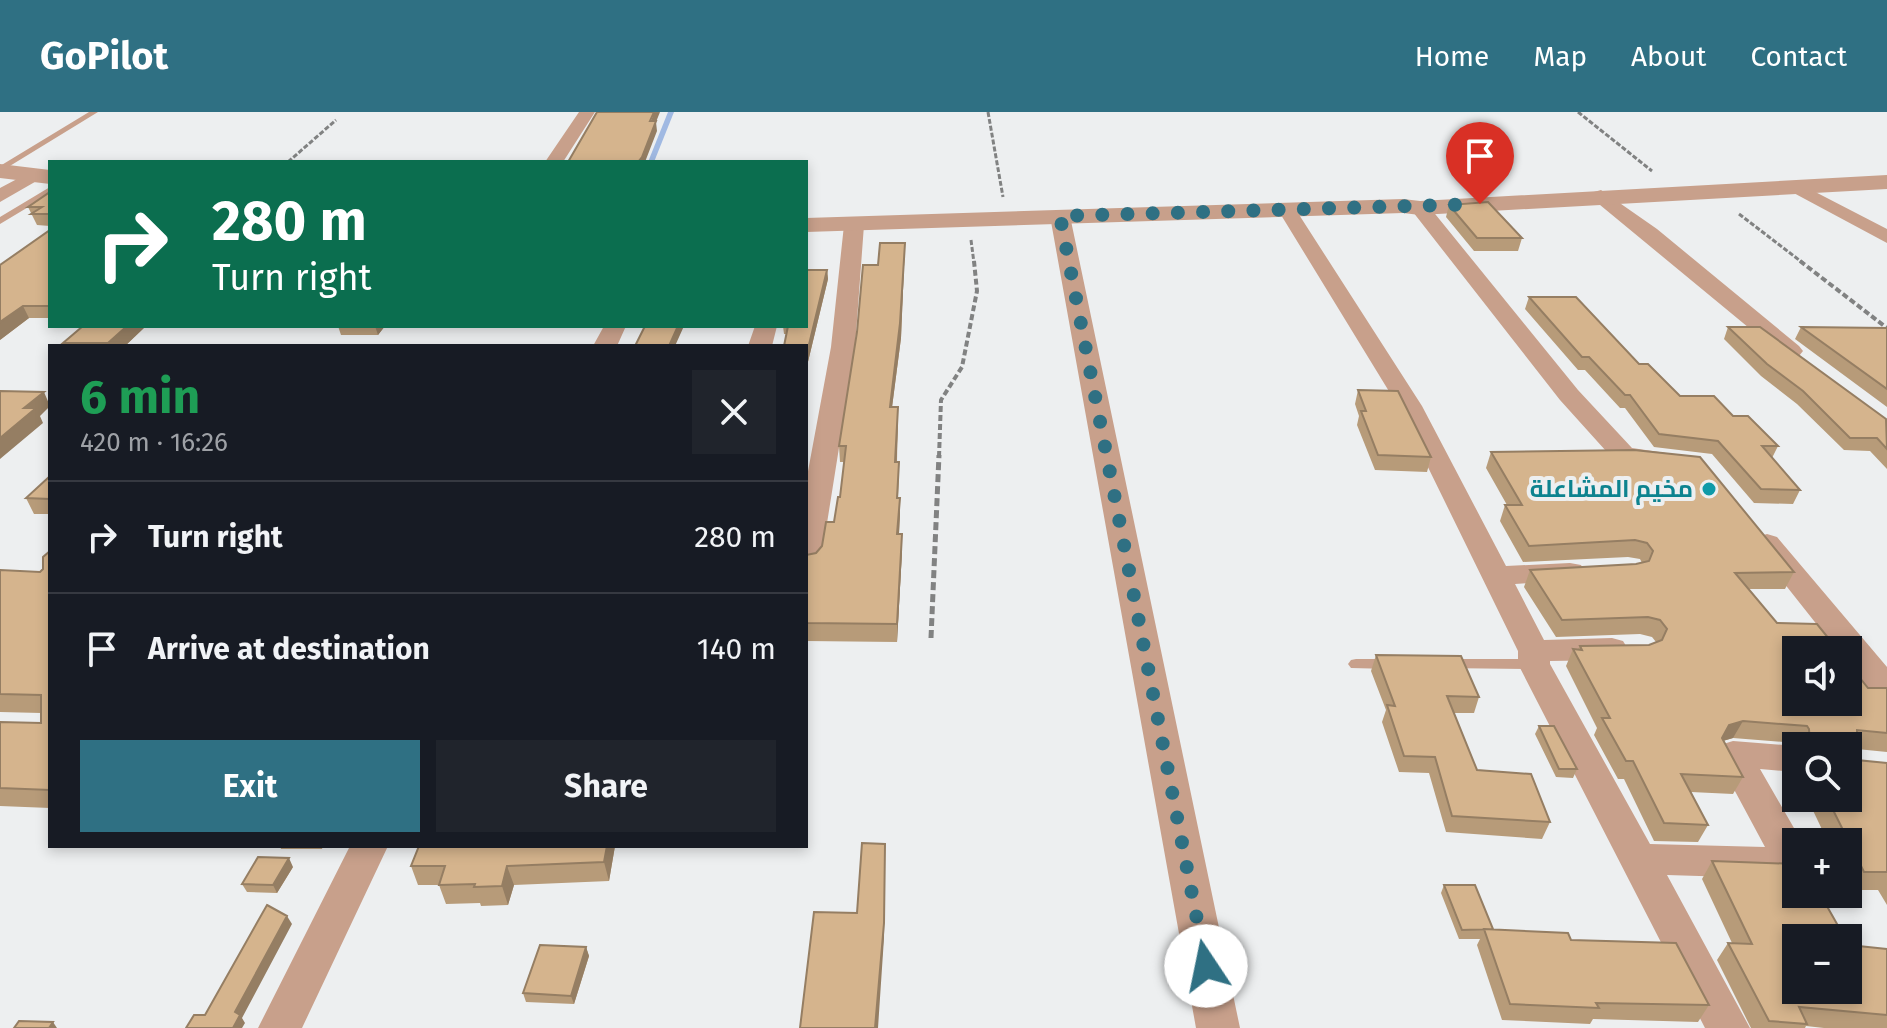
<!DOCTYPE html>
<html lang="en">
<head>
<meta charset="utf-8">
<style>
  :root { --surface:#171b24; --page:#20242c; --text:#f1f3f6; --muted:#9ea1a6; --line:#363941; --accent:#2f7083 }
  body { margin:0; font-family:"Fira Sans",Cairo,sans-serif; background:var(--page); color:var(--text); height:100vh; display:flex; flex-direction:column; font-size:30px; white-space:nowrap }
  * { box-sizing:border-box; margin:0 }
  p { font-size:26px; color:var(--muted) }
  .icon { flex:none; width:44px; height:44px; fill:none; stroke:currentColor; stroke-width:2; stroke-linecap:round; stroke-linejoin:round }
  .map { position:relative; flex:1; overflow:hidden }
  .sheet { position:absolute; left:48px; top:232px; width:760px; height:504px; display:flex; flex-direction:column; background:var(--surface); border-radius:0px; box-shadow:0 4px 12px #0003 }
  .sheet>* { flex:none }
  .guide { position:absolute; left:48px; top:48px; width:760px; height:168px; border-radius:0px; box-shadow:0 4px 12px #0003; background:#0b6e4f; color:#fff; overflow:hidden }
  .fabs { position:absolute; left:1782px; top:524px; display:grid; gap:16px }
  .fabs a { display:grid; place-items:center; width:80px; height:80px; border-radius:0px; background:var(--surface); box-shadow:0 4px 12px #0003; font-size:40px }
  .pin { position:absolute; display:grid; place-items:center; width:68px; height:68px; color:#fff; margin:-82px -34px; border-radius:50% 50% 50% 0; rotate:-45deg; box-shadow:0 0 8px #0007 }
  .pin .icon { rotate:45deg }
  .me { position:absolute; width:88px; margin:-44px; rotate:349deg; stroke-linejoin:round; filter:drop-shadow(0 0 6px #0008) }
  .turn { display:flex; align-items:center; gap:28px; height:168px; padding:0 32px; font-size:36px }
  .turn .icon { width:104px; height:104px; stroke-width:2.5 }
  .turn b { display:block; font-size:56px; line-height:68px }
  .round { display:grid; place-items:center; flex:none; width:84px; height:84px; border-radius:0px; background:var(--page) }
  .summary { display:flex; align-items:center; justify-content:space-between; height:136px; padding:0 32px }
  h1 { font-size:48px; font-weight:700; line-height:60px; color:#1e9e55 }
  .button { display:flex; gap:16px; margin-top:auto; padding:16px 32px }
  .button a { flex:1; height:92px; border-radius:0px; background:var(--accent); color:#fff; font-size:32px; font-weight:700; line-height:92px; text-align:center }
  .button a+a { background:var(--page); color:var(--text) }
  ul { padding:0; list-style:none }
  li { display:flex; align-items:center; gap:24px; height:112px; padding:0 32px; border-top:2px solid var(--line) }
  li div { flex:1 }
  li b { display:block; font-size:30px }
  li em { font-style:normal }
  header { display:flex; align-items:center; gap:48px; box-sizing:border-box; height:112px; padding:0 40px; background:var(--accent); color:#fff }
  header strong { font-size:38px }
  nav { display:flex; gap:44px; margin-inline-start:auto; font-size:28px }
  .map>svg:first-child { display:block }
</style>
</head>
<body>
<header>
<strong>GoPilot</strong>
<nav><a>Home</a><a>Map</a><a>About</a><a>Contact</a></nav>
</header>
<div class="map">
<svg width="1887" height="916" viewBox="0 0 1887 916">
  <rect width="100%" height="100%" fill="#edeff0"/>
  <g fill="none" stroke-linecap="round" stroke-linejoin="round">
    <path fill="#a0b9e2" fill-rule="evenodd" d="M 668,0 L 674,0 L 654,50 L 648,50 Z"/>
    <path stroke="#818282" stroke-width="3" stroke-dasharray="5 2" stroke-linecap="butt" d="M 988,0 L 1003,85
      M 1578,0 L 1652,59
      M 288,50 L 336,8
      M 1739,102 L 1803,151
      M 971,128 L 974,151"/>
    <path stroke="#818282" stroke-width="4" stroke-dasharray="6 3" stroke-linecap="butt" d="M 1800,149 L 1887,216
      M 939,345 L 941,288 L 962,255 L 977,179 L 974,149"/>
    <path stroke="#818282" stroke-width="5" stroke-dasharray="8 4" stroke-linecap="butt" d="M 931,526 L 939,343"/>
    <path fill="#c8a08b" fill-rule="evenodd" d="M 89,0 L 98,0 L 0,60 L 0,54 Z
      M 50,75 L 50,82 L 0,112 L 0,105 Z
      M 1356,547 L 1390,547 L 1395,548 L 1398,552 L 1395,556 L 1390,557 L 1351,556 L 1348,552 L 1351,548 Z
      M 1446,547 L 1534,547 L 1539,548 L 1542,552 L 1539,556 L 1534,557 L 1441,556 L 1438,552 L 1441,548 Z"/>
    <path fill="#c8a08b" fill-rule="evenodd" d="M 579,0 L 595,0 L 563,50 L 545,50 Z
      M 34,58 L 40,59 L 43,63 L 40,67 L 0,90 L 0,76 Z
      M 1796,70 L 1887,117 L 1887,131 L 1790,79 L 1787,75 Z
      M 1601,78 L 1657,117 L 1799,234 L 1803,239 L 1799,244 L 1783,244 L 1594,88 L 1592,84 L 1594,80 Z
      M 1420,90 L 1427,92 L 1578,278 L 1632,336 L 1666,341 L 1670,347 L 1666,353 L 1657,355 L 1615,349 L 1560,288 L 1413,100 L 1411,96 Z
      M 1287,92 L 1296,98 L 1422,294 L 1506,454 L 1570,451 L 1581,453 L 1585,460 L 1581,467 L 1515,472 L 1544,528 L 1612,526 L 1623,529 L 1628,537 L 1623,545 L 1612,548 L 1550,549 L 1550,552 L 1650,732 L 1765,735 L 1715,642 L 1720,633 L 1733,629 L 1796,634 L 1796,660 L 1760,657 L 1802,730 L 1796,730 L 1796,767 L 1667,763 L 1750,916 L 1705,916 L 1518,552 L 1518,539 L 1398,294 L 1278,98 Z
      M 1060,98 L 1070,104 L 1240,916 L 1196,916 L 1050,104 Z
      M 854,107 L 864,113 L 855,235 L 821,449 L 817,455 L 806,458 L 806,370 L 831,235 L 844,113 Z
      M 604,214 L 626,214 L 617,234 L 593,234 Z
      M 755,214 L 777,214 L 772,234 L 748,234 Z
      M 1767,422 L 1777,425 L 1887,555 L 1887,589 C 1867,583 1848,558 1848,538 L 1837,538 L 1757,437 L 1752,431 L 1757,425 Z
      M 350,734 L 388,734 L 302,916 L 258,916 Z"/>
    <path fill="#c8a08b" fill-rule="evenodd" d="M 0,52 L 50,58 L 50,72 L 0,66 Z
      M 1887,63 L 1887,77 L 1420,103 L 1403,101 L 806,120 L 806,106 L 1403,87 L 1420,89 Z"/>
  </g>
  <path fill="#b79b79" d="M 50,80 L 50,114 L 37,113 L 28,95 Z
    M 1449,93 L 1522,126 L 1518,139 L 1474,139 L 1446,105 Z
    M 50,118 L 50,206 L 29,206 L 0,228 Z
    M 905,131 L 901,226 L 892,295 L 898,295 L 897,350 L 899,366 L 898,386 L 900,402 L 899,422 L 902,422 L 902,439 L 897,530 L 806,529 L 806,443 L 816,441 L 822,434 L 834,410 L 840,385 L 844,350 L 840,350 L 839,334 L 857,220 L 878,153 Z
    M 827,158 L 828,167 L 806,258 L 806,234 L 786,222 L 784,222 L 783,214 L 806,214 Z
    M 1529,185 L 1639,252 L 1680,284 L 1733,304 L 1778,334 L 1772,346 L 1800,378 L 1793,392 L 1754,391 L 1712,342 L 1654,335 L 1625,296 L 1620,296 L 1585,258 L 1578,258 L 1525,197 Z
    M 83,214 L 146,214 L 125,234 L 64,234 L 63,231 Z
    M 338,214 L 385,214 L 378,223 L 341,223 Z
    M 1728,215 L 1887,308 L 1887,357 L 1870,339 L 1844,338 L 1797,292 L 1761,264 L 1724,227 Z
    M 1801,215 L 1887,216 L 1887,295 L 1795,227 Z
    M 1358,278 L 1431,345 L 1427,360 L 1375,358 L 1357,313 L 1359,304 L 1355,292 Z
    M 1491,340 L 1794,460 L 1785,477 L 1749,477 L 1777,511 L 1868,576 L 1887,576 L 1887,640 L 1857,637 L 1857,648 L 1887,651 L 1887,793 L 1878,778 L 1852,778 L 1848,770 L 1848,730 L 1828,730 L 1807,686 L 1848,686 L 1848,634 L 1799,634 L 1796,631 L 1733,626 L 1723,629 L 1743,665 L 1733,682 L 1691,680 L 1708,713 L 1698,730 L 1654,729 L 1624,667 L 1618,667 L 1594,623 L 1597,616 L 1566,554 L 1573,537 L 1578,537 L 1580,534 L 1649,533 L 1656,530 L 1652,525 L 1640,522 L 1556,525 L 1524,475 L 1530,458 L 1636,452 L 1642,451 L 1640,447 L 1628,445 L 1523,450 L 1500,409 L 1505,393 L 1507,393 L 1486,356 Z
    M 50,364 L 50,402 L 34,402 L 26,386 Z
    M 50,439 L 50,696 L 0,694 L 0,610 L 41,611 L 41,601 L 0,600 L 0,458 L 40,460 L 43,457 Z
    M 1376,543 L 1479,585 L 1474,601 L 1454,601 L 1477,658 L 1550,710 L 1542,727 L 1446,720 L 1429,661 L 1399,660 L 1382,610 L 1386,598 L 1371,559 Z
    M 1539,614 L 1577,657 L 1573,666 L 1556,665 L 1535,622 Z
    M 280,734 L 323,734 L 322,737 L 281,737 Z
    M 419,734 L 615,734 L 609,769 L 514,773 L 508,793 L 481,794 L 480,791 L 446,792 L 439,773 L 418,773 L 411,754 Z
    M 1712,749 L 1849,833 L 1887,837 L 1887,916 L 1824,916 L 1806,914 L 1805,916 L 1751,916 L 1717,848 L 1728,831 L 1732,831 L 1702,767 Z
    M 293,755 L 277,781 L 247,780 L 242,772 Z
    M 1444,773 L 1493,817 L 1571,828 L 1709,893 L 1698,910 L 1593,907 L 1590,912 L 1502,908 L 1477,833 L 1480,827 L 1459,827 L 1441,781 Z
    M 586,835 L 589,844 L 574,892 L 526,890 L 523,881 Z"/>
  <path fill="#957e63" d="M 654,0 L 660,0 L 656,10 L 657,19 L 645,50 L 638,50 Z
    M 905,131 L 901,226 L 890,311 L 890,295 Z
    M 827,158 L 828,167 L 806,258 L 806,245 Z
    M 23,194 L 29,206 L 0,228 L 0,210 Z
    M 127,214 L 146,214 L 125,234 L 110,234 L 108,231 Z
    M 375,214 L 385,214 L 378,223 Z
    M 678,214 L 684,214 L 675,234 L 669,234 Z
    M 44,280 L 50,294 L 40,304 L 43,311 L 0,347 L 0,326 L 24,296 Z
    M 898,295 L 898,311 L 896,366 L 895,350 Z
    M 900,386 L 900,402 L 898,439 L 897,422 Z
    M 902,422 L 902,439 L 897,530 L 897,512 Z
    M 1743,609 L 1733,626 L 1719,630 L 1729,613 Z
    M 885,732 L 884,826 L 878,916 L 875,916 Z
    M 607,734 L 615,734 L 609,769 L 604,750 Z
    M 289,746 L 293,755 L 277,781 L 273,773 Z
    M 507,754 L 514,773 L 508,793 L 502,774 Z
    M 287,804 L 292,812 L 242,906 L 245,911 L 242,916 L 233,916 L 235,900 Z
    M 586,835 L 589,844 L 574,892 L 571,884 Z
    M 53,910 L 57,916 L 49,916 Z"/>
  <path fill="#d5b48d" stroke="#957e63" stroke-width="2" d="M 597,0 L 654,0 L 650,9 L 656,9 L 642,45 L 638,50 L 568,50 Z
    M 50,80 L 50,102 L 31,102 L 42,95 L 28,95 Z
    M 1488,90 L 1522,126 L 1477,126 L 1449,93 Z
    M 50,118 L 50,194 L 23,194 L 0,210 L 0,153 Z
    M 880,131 L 905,131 L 900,211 L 890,295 L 898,295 L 895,350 L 899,350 L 897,386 L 900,386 L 897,422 L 902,422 L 897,512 L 806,511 L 806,443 L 816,441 L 822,434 L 826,410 L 834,410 L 838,385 L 840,385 L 846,334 L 839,334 L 857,220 L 863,153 L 878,153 Z
    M 806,158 L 827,158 L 806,245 L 806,234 L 784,234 L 788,214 L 806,214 Z
    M 1529,185 L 1576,185 L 1639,252 L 1648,252 L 1680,284 L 1714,284 L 1733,304 L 1748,304 L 1778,334 L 1762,334 L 1800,378 L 1761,377 L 1718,329 L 1659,322 L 1630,283 L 1625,283 L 1589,245 L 1582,245 Z
    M 83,214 L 127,214 L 108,231 L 63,231 Z
    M 645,214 L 678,214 L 669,234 L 635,234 Z
    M 1728,215 L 1760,215 L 1886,307 L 1887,337 L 1877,326 L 1850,326 L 1803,279 L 1767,252 Z
    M 1801,215 L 1887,216 L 1887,277 Z
    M 1358,278 L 1398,279 L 1431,345 L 1378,343 L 1361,299 L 1366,299 Z
    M 0,279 L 44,280 L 24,296 L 36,296 L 0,326 Z
    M 1634,338 L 1700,345 L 1794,460 L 1735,461 L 1777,511 L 1817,512 L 1838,538 L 1796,538 L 1796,590 L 1848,590 L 1848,551 L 1868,576 L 1887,576 L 1887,621 L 1857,618 L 1857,648 L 1887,651 L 1887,760 L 1864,760 L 1827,686 L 1848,686 L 1848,634 L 1810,634 L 1809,617 L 1807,614 L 1743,609 L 1729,613 L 1722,626 L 1743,665 L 1681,662 L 1708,713 L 1664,711 L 1633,649 L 1626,649 L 1602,606 L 1610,606 L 1573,537 L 1582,538 L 1580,534 L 1649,533 L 1662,528 L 1667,517 L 1660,508 L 1648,505 L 1562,508 L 1530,458 L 1636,452 L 1649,449 L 1653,439 L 1647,431 L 1635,428 L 1529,434 L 1505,393 L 1522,393 L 1491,340 Z
    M 50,364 L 50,387 L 26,386 Z
    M 50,439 L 50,678 L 0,676 L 0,610 L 41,611 L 41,583 L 0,582 L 0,458 L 40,460 L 43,457 L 43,445 Z
    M 1376,543 L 1461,544 L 1479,585 L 1447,584 L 1477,658 L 1531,662 L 1550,710 L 1452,704 L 1435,645 L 1404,644 L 1387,593 L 1395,594 Z
    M 1539,614 L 1554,614 L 1577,657 L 1559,657 Z
    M 862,731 L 885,732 L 884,811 L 875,916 L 800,916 L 814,800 L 857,801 Z
    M 419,734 L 607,734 L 604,750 L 507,754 L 502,774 L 474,775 L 475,772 L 439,773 L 445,754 L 411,754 Z
    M 258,745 L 289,746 L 273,773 L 242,772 Z
    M 1712,749 L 1796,752 L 1796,782 L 1820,782 L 1845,826 L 1796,826 L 1796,878 L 1848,878 L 1848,832 L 1849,833 L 1887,837 L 1887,903 L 1799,895 L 1807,912 L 1769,909 L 1728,831 L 1752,832 Z
    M 1444,773 L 1475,773 L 1493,817 L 1462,818 Z
    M 267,793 L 287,804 L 235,900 L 240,903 L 233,916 L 186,916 L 194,903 L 205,903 Z
    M 1484,817 L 1568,821 L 1571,828 L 1676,831 L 1709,893 L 1596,891 L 1599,896 L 1510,892 Z
    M 540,833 L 586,835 L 571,884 L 523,881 Z
    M 19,909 L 53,910 L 49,916 L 14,916 Z"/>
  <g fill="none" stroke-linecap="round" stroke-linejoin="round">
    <path stroke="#2f7083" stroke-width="14" stroke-dasharray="0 25.2" d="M 1206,854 L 1060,104 L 1480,92"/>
  </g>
  <circle fill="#0f9aa8" stroke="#edeff0" stroke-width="3" cx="1709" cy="377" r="8"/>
  <g text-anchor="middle" stroke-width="8" stroke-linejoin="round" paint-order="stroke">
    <g font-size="24" font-weight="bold" fill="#0d838f" stroke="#edeff0" text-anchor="end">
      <text x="1693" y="385">مخيم المشاعلة</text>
    </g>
  </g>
</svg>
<div class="fabs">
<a><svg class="icon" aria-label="sound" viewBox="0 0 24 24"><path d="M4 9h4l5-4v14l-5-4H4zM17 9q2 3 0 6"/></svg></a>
<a><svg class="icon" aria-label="search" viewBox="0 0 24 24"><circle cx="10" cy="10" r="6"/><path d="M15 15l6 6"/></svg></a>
<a>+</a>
<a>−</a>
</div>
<div class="pin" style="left:1480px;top:92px;background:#d93025"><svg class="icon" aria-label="arrive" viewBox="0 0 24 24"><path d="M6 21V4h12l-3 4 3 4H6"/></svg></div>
<svg class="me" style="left:1206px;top:854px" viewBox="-20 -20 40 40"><circle r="19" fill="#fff"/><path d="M0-13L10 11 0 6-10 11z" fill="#2f7083"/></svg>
<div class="guide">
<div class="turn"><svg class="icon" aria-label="right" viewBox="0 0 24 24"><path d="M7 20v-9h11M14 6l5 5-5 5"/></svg><div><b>280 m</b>Turn right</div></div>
</div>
<section class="sheet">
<div class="summary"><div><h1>6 min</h1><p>420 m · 16:26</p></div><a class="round"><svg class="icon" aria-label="close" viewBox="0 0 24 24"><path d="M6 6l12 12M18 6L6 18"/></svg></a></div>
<ul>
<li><svg class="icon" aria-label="right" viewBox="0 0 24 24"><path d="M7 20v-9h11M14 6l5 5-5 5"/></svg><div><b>Turn right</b></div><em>280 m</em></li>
<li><svg class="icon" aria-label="arrive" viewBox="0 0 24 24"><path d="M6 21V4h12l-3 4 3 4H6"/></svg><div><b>Arrive at destination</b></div><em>140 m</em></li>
</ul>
<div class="button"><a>Exit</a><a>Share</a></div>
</section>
</div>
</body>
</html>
